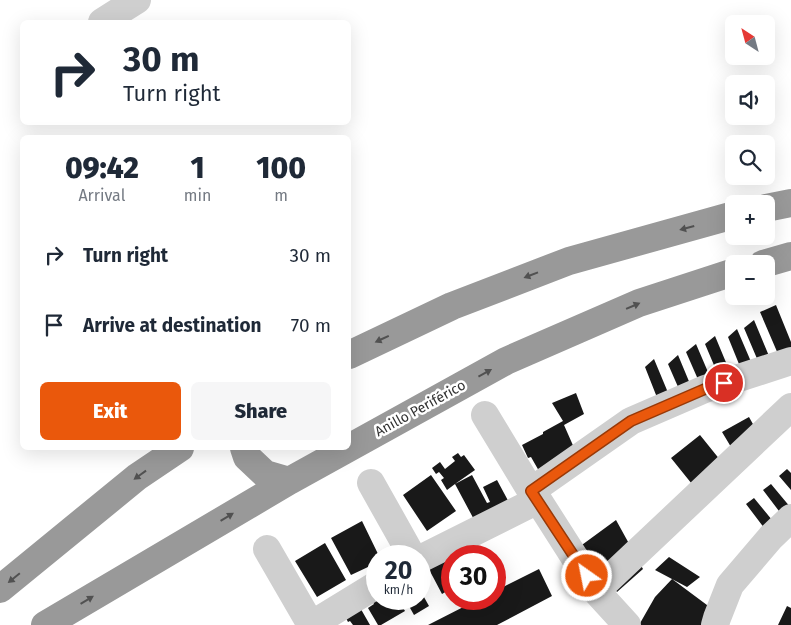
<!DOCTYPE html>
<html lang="en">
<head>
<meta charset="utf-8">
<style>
  :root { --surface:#fff; --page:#f6f6f7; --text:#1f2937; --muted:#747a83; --accent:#ea580c }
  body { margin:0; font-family:"Fira Sans",sans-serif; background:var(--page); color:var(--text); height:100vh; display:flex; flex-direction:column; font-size:19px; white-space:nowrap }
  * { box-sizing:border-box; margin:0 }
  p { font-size:16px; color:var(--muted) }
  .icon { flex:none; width:28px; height:28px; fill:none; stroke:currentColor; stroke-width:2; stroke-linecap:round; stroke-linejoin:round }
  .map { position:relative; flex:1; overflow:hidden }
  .details { position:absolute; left:20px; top:135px; width:331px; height:315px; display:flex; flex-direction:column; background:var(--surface); border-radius:8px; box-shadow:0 5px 20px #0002 }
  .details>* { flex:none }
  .guide { position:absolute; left:20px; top:20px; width:331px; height:105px; border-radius:8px; box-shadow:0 5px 20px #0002; background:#fff; color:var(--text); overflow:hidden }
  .needle { width:32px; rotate:324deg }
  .controls { position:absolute; left:725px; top:15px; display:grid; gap:10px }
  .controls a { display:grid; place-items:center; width:50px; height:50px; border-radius:8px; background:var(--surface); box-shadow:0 5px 20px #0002; font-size:25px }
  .speed { position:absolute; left:366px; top:545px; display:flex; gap:10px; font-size:25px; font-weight:700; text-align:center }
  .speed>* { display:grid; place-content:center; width:65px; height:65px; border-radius:50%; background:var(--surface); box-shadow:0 5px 20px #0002; line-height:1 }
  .speed small { font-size:12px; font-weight:400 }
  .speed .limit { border:8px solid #d22; background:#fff; color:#111 }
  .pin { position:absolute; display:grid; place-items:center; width:42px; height:42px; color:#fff; margin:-21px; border:2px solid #fff; border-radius:50%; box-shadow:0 1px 5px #0007 }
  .me { position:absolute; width:55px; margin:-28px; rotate:327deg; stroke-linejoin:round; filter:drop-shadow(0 0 4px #0008) }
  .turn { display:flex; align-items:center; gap:18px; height:105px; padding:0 20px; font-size:22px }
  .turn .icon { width:65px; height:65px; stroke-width:2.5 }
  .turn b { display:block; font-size:35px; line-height:42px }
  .eta { display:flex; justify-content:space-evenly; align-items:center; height:85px; text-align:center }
  .eta b { font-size:30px; font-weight:800; line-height:35px }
  .button { display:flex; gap:10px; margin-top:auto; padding:10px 20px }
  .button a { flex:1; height:58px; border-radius:8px; background:var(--accent); color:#fff; font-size:20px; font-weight:800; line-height:58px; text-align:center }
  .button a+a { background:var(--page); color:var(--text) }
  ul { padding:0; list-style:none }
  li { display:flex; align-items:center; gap:15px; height:70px; padding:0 20px }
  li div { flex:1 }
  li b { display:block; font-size:19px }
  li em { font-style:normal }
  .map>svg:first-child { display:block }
</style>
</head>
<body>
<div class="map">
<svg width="791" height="625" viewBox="0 0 791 625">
  <rect width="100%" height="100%" fill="#fff"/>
  <path fill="#191919" d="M 776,305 L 791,342 L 791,349 L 778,354 L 760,312 Z
    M 754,320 L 769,356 L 758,361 L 744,328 Z
    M 737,329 L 752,364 L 741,369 L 728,337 Z
    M 715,336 L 730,372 L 719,377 L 705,344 Z
    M 696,344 L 711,379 L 700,384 L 686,352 Z
    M 678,355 L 693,391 L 682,396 L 668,364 Z
    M 654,359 L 669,395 L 658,400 L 645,367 Z
    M 576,393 L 584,414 L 564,425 L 579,459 L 543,478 L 531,457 L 528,458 L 522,445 L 543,434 L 543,432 L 563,421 L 552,403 Z
    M 749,417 L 763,442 L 737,457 L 722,432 Z
    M 700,435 L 729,471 L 700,494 L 671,458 Z
    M 458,453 L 461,457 L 464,455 L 475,470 L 455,484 L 472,475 L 487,503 L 490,502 L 483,487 L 497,480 L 512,508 L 478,527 L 455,484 L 447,490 L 441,480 L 444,478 L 439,472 L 436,474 L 432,468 L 440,462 L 445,469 L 455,461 L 452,457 Z
    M 787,469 L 791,473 L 791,490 L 779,476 Z
    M 431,475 L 456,511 L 427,531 L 403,495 Z
    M 771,484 L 791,508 L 785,519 L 763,490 Z
    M 754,498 L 777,526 L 768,533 L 746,504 Z
    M 616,520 L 643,569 L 617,592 L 600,567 L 590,574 L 575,550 Z
    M 362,521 L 379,556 L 378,556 L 378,558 L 368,567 L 351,575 L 331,538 Z
    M 473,536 L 484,556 L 461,556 L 456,547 Z
    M 325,543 L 346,580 L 317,597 L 295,561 Z
    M 444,547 L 452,563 L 452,588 L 442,594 L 423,558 Z
    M 669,557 L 700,577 L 687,587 L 655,570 Z
    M 539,569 L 552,596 L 497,625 L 428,625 L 479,599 L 495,599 L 495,591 Z
    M 672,579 L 711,608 L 704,625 L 639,625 L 655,597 Z
    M 420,590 L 429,606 L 414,615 L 405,599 L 420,599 Z
    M 369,595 L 378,599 L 398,599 L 405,611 L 381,625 L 378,625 L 368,608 L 374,604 Z
    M 358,604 L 370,625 L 353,625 L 350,621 L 348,622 L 343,612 Z
    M 787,606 L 791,608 L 791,625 L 778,625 Z"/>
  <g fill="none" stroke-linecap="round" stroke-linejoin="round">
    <path stroke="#cfcfcf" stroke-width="28" d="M 102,22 L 137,0
      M 485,415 L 531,491
      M 371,483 L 412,556
      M 267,549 L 311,625
      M 420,559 L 538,500
      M 596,591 L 791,407
      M 311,625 L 378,584
      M 627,625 L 596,591 L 538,500 L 531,491 L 631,421 L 705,389 L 791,361
      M 715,625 L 717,618 L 730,585 L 771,537 L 791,518"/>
    <path stroke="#999" stroke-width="28" d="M 766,208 L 791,203
      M 763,264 L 791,256
      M 349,355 L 452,306 L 569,261 L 734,215
      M 244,448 L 247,457 L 265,474 L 289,481
      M 0,589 L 137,477 L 180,448
      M 45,625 L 289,481 L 506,361 L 639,303 L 734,272"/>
  </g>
  <defs><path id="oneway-solid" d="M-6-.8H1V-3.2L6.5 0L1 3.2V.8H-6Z" transform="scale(1.25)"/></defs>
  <g fill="#515151">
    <use href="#oneway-solid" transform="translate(687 228) rotate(165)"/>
    <use href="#oneway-solid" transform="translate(531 275) rotate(159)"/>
    <use href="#oneway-solid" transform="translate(633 306) rotate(-23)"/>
    <use href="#oneway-solid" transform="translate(382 339) rotate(155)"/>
    <use href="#oneway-solid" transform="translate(485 373) rotate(-29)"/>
    <use href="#oneway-solid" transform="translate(140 475) rotate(144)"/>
    <use href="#oneway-solid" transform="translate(227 517) rotate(-31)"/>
    <use href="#oneway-solid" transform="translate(14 578) rotate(141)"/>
    <use href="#oneway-solid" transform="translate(87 600) rotate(-31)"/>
  </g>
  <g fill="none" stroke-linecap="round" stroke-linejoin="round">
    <g stroke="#983908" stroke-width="12">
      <path id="route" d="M 587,576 L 531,491 L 631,421 L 705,389 L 724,383"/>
    </g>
    <use href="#route" stroke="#ea580c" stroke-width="9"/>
  </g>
  <g text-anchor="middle" stroke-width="5" stroke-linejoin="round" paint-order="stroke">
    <g font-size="14" fill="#323232" stroke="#fff">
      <text transform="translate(420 408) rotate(-29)" y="5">Anillo Periférico</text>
    </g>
  </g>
</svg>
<div class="controls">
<a><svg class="needle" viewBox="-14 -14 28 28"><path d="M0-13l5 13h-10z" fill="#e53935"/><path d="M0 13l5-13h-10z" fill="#747a83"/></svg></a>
<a><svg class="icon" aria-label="sound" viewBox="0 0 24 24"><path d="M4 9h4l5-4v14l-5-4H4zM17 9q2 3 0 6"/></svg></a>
<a><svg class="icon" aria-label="search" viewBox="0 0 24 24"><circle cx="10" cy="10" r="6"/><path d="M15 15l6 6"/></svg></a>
<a>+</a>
<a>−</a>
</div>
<div class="speed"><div>20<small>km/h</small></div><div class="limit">30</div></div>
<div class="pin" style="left:724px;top:383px;background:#d93025"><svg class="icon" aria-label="arrive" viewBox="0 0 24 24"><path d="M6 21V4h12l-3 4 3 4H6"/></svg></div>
<svg class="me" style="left:587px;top:576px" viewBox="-20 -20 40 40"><circle r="17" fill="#ea580c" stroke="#fff" stroke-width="3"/><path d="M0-11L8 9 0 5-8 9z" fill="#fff"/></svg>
<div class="guide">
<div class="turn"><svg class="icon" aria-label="right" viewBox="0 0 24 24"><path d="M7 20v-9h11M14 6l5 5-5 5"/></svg><div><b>30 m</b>Turn right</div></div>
</div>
<section class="details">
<div class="eta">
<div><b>09:42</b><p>Arrival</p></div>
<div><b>1</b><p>min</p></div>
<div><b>100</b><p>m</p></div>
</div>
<ul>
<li><svg class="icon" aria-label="right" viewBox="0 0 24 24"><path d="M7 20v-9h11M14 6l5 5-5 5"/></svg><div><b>Turn right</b></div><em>30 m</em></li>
<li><svg class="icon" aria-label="arrive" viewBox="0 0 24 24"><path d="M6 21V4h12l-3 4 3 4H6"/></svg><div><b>Arrive at destination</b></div><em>70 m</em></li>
</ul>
<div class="button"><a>Exit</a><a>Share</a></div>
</section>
</div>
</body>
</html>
